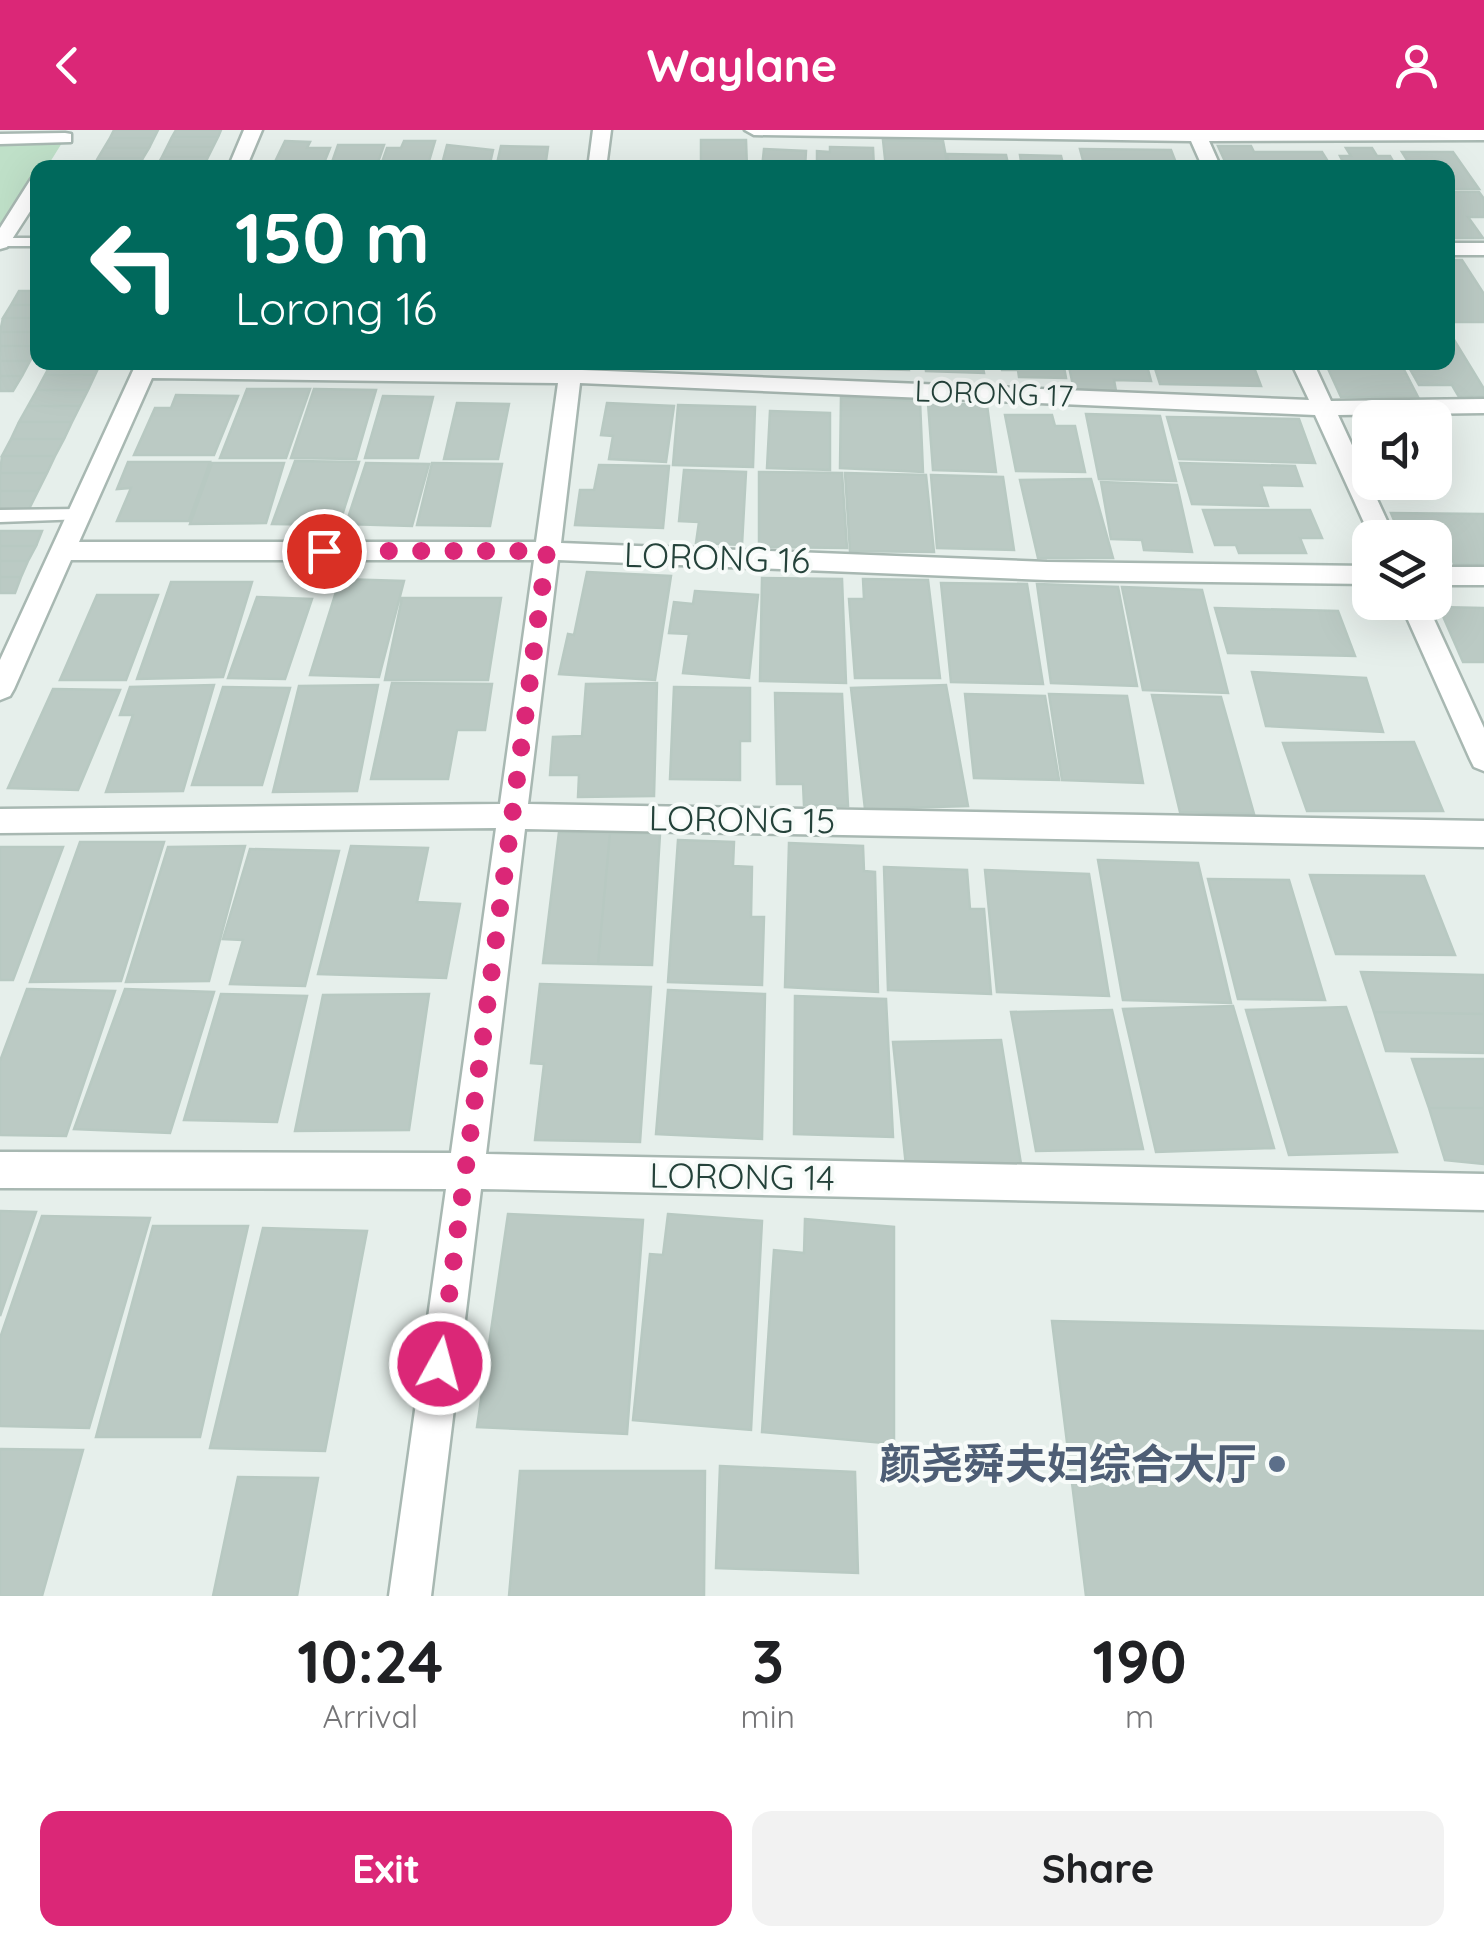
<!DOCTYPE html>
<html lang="en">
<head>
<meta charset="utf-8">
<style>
  :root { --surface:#fff; --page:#f2f2f2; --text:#202124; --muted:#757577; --accent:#db2777 }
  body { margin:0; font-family:Quicksand,"Noto Sans SC",sans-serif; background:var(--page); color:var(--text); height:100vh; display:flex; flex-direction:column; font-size:38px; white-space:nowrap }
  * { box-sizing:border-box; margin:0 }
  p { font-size:32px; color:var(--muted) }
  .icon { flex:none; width:55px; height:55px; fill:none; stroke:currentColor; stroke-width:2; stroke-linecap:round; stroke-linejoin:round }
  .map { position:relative; height:1466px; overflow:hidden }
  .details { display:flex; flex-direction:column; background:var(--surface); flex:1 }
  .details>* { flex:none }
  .guide { position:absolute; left:30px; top:30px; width:1425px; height:210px; border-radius:20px; box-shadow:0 10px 40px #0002; background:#00695c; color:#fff; overflow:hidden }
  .controls { position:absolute; left:1352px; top:270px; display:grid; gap:20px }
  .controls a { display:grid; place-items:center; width:100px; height:100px; border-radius:20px; background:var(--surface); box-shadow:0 10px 40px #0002; font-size:50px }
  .pin { position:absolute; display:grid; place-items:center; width:85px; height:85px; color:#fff; margin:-42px; border:5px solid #fff; border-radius:50%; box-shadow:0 2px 10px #0007 }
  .me { position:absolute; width:110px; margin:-55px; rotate:7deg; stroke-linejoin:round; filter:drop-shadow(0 0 8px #0008) }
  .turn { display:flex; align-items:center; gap:35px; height:210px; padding:0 40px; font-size:45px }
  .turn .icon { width:130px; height:130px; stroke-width:2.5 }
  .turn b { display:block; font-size:70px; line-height:85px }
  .eta { display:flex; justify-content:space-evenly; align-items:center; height:170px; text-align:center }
  .eta b { font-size:60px; font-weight:700; line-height:70px }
  .cta { display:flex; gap:20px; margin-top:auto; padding:20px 40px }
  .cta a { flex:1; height:115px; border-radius:20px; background:var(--accent); color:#fff; font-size:40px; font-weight:700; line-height:115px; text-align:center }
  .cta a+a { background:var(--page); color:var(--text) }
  header { display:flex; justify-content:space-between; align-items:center; height:130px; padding:0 40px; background:var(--accent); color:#fff; font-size:45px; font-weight:700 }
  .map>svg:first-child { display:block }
</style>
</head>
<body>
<header><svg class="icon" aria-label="back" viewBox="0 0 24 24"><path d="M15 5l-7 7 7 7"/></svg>Waylane<svg class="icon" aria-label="person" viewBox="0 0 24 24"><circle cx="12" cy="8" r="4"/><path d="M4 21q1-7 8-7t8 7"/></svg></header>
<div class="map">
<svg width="1484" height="1466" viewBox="0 0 1484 1466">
  <rect width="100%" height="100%" fill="#e6efeb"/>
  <path fill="#bfe0c8" d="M 65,8 L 47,37 L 38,38 L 37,53 L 0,113 L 0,10 Z"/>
  <path fill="#bbcac4" stroke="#b8c9c2" stroke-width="2.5" d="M 114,0 L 158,0 L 154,8 L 110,8 Z
    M 176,0 L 221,0 L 218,7 L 172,7 Z
    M 172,7 L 218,7 L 213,17 L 167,17 Z
    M 110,8 L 154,8 L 149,18 L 104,18 Z
    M 701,10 L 746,10 L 747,38 L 701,38 Z
    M 883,10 L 943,11 L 948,38 L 886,38 Z
    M 285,11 L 310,12 L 307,18 L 330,18 L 322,38 L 272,38 Z
    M 404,11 L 435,11 L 427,38 L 380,38 L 387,18 L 401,18 Z
    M 338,15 L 384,15 L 376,38 L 330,38 Z
    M 447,15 L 493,20 L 489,38 L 441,38 Z
    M 501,16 L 548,17 L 545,38 L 496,38 Z
    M 1218,16 L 1251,16 L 1254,22 L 1322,22 L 1332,38 L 1228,38 Z
    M 167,17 L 213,17 L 208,27 L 162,27 Z
    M 830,17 L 873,18 L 874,38 L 817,38 L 817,21 L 830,22 Z
    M 104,18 L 149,18 L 143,28 L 98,28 Z
    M 1346,18 L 1372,18 L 1377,26 L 1390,26 L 1397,38 L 1346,38 L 1340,26 L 1351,26 Z
    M 764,19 L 806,21 L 805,38 L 762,38 Z
    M 1080,19 L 1171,20 L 1178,38 L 1085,38 Z
    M 1402,22 L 1453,22 L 1479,59 L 1448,59 L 1448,38 L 1412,38 Z
    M 947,24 L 1006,25 L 1009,38 L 949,38 Z
    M 1020,25 L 1061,26 L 1064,38 L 1022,38 Z
    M 162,27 L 208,27 L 203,38 L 156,38 Z
    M 98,28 L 143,28 L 138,38 L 93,38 Z
    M 1448,62 L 1479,62 L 1484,69 L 1484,87 L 1468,87 L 1483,108 L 1452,108 L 1448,101 Z
    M 1448,130 L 1462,130 L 1484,164 L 1484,192 L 1452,192 L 1448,184 Z
    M 19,161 L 38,161 L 38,175 L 11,175 Z
    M 11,175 L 38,175 L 38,188 L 3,188 Z
    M 3,188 L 38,188 L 38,202 L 0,202 Z
    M 1448,200 L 1484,259 L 1484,266 L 1459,267 L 1452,255 L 1419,255 L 1406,232 L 1448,232 Z
    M 0,202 L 38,202 L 38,216 L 0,216 Z
    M 0,216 L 38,216 L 38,218 L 30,231 L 0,231 Z
    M 0,231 L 30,231 L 22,246 L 0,246 Z
    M 52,232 L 101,232 L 95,245 L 45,245 Z
    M 617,232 L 677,232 L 677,238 L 616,237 Z
    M 840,232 L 909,232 L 909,240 L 840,238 Z
    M 912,232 L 982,232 L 984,243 L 926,241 L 925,233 Z
    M 1001,232 L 1063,232 L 1066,248 L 1019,247 L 1018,240 L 1002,240 Z
    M 1068,232 L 1146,232 L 1151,251 L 1114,250 L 1116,261 L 1074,260 Z
    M 1153,232 L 1252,232 L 1261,256 L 1160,254 Z
    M 1325,232 L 1400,232 L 1418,267 L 1341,267 Z
    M 45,245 L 95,245 L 88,260 L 37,260 Z
    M 0,246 L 22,246 L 13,261 L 0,261 Z
    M 247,259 L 310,259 L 286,328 L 220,328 Z
    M 314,259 L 376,260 L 356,329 L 291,328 Z
    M 37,260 L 88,260 L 80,276 L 28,276 Z
    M 176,265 L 238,266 L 214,325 L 134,325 L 155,278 L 171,278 Z
    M 383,266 L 433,267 L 418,328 L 365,328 Z
    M 841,267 L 920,271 L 923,342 L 840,338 Z
    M 457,273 L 509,274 L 498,329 L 444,329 Z
    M 607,273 L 674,276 L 666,332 L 609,329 L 613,306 L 601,305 Z
    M 928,273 L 987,275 L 996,342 L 933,340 Z
    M 678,275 L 755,277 L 753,337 L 673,335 Z
    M 28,276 L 80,276 L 72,292 L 19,292 Z
    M 770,281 L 830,283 L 830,340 L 767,338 Z
    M 1086,284 L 1160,286 L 1176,351 L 1099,349 Z
    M 1005,285 L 1052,285 L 1055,296 L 1075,296 L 1085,342 L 1016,341 Z
    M 1167,287 L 1299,289 L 1315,333 L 1179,329 Z
    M 19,292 L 72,292 L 64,309 L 11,309 Z
    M 11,309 L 64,309 L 55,326 L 2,326 Z
    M 2,326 L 55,326 L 47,343 L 0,343 Z
    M 295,331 L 359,332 L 339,395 L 272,394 Z
    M 128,332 L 210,332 L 189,391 L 117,391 L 131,358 L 117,359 Z
    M 212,333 L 284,333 L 266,393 L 190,394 Z
    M 366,333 L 429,334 L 412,396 L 346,394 Z
    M 432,333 L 502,334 L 490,396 L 417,395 Z
    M 1180,333 L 1295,336 L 1302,356 L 1261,355 L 1268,376 L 1192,374 Z
    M 599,335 L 669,336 L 663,398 L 575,395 L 580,360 L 594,360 Z
    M 684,340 L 746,342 L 742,415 L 696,413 L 699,392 L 679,391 Z
    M 759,342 L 842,343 L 847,418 L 759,417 Z
    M 0,343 L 47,343 L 38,361 L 0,361 Z
    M 845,343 L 926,345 L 934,422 L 850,421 Z
    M 931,345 L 1003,347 L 1014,420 L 937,418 Z
    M 1091,349 L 1113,428 L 1038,428 L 1020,350 Z
    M 1101,352 L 1177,355 L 1192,422 L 1144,420 L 1142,410 L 1111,409 Z
    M 0,361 L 38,361 L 29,379 L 0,379 Z
    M 1203,380 L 1310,380 L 1322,408 L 1300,408 L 1306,423 L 1239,423 L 1236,415 L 1215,415 Z
    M 1391,383 L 1484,384 L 1484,434 L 1454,434 L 1451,425 L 1435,425 L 1435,408 L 1401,407 Z
    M 0,401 L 42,401 L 36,416 L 0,416 Z
    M 0,416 L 36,416 L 28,431 L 0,431 Z
    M 0,431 L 28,431 L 21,447 L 0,447 Z
    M 587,442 L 671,446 L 655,550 L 559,544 L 568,504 L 574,505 Z
    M 0,447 L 21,447 L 15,463 L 0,463 Z
    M 762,448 L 842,449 L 846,553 L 760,551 Z
    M 340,449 L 404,451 L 379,547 L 310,545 Z
    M 863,449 L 928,450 L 940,548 L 855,548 L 849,469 L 864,469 Z
    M 171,452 L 252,452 L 223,547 L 137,549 Z
    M 941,453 L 1027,454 L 1043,554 L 951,552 Z
    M 1037,454 L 1118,457 L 1137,556 L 1051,553 Z
    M 1122,457 L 1202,460 L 1228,563 L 1143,560 Z
    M 695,461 L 758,465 L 749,548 L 683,543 L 689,504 L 669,503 L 674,472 L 693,474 Z
    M 97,465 L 158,465 L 126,550 L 60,550 Z
    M 257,467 L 312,469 L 285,549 L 228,548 Z
    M 402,468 L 501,468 L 488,550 L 385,550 Z
    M 1439,477 L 1484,478 L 1484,532 L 1463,532 Z
    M 1215,478 L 1338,481 L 1355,526 L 1228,523 Z
    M 1252,542 L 1366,548 L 1383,602 L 1266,596 Z
    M 392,553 L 492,554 L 485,600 L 457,600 L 448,649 L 371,649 Z
    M 657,553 L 654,666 L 578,667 L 579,645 L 550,645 L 553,607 L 582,606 L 586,554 Z
    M 214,555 L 183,661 L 106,662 L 133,585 L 120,585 L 130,557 Z
    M 378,555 L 357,661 L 273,662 L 299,556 Z
    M 946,555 L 968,676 L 865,679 L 851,558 Z
    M 223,557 L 290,558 L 262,655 L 192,655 Z
    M 674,557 L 750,558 L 750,611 L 740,611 L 740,650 L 670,649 Z
    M 53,559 L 120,560 L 78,660 L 8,658 Z
    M 775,563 L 842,564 L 848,676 L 804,675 L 803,654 L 777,654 Z
    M 965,564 L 1045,566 L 1059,650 L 974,648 Z
    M 1049,564 L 1127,566 L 1143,653 L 1062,650 Z
    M 1152,565 L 1221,567 L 1254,684 L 1180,682 Z
    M 1414,612 L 1443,681 L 1307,681 L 1283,613 Z
    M 559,702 L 610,703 L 598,834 L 543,833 Z
    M 610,703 L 660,704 L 652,835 L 598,834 Z
    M 678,710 L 734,712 L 733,736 L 752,737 L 751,787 L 764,787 L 762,855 L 668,852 Z
    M 80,712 L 164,712 L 121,851 L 30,852 Z
    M 789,713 L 863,716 L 864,741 L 875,742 L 878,862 L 785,857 Z
    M 245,716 L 209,851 L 126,852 L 168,717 Z
    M 351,716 L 428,718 L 417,772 L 460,774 L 446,848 L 318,844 Z
    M 0,717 L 63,717 L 13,850 L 0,850 Z
    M 250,719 L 339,721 L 305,856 L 230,854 L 243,810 L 223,809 Z
    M 1098,730 L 1198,733 L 1231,873 L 1123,870 Z
    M 884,737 L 967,740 L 970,779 L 984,779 L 991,864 L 888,860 Z
    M 985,740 L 1089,744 L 1109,866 L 997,862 Z
    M 1310,745 L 1424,746 L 1455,825 L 1336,824 Z
    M 1208,749 L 1289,750 L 1325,870 L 1238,869 Z
    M 1361,842 L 1484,845 L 1484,884 L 1374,882 Z
    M 540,854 L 651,857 L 640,1012 L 535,1010 L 544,934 L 531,933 Z
    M 27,859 L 115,861 L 66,1006 L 0,1005 L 0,931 Z
    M 125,859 L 214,862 L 170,1003 L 74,999 Z
    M 668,860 L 765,864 L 762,1009 L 656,1004 Z
    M 221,864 L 307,866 L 277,992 L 184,990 Z
    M 429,864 L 409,1000 L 295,1001 L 323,865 Z
    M 795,866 L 886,869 L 893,1007 L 794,1004 Z
    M 1233,876 L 1274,1018 L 1156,1022 L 1123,879 Z
    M 1346,877 L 1397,1022 L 1289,1025 L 1246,880 Z
    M 1112,880 L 1143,1019 L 1036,1021 L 1011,882 Z
    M 1374,882 L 1484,884 L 1484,923 L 1386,921 Z
    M 1001,910 L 1021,1034 L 906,1036 L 893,912 Z
    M 1412,929 L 1484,929 L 1484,978 L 1429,978 Z
    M 1429,978 L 1484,978 L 1484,1034 L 1445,1030 Z
    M 0,1081 L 36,1082 L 0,1186 Z
    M 508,1084 L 643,1090 L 627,1304 L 477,1297 Z
    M 668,1084 L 762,1091 L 751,1300 L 633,1290 L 650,1124 L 663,1125 Z
    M 42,1086 L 150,1088 L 89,1298 L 0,1296 L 0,1208 Z
    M 805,1089 L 894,1097 L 894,1314 L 762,1302 L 774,1120 L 804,1123 Z
    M 153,1096 L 248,1096 L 200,1307 L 96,1307 Z
    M 263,1098 L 367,1101 L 325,1321 L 210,1318 Z
    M 1052,1191 L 1484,1201 L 1484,1466 L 1086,1466 Z
    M 0,1319 L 83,1320 L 42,1466 L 0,1466 Z
    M 720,1336 L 855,1342 L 858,1443 L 716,1438 Z
    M 520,1341 L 705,1341 L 704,1466 L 509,1466 Z
    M 238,1347 L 318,1348 L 297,1466 L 213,1466 Z"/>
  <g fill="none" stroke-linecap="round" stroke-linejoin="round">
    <g stroke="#a8b8b2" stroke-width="5">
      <path id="lane" d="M 0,108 L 38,108 L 38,116 L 0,116 Z
        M 79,379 L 87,385 L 85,389 L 0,392 L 0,380 Z"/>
    </g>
    <g stroke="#a8b8b2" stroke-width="5">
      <path id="street" d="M 244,0 L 262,0 L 246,38 L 228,38 Z
        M 593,0 L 611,0 L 606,38 L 588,38 Z
        M 745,0 L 1484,0 L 1484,10 L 1209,11 L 1221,38 L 1203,38 L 1191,11 L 754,5 Z
        M 65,3 L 71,4 L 71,12 L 0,14 L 0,4 Z
        M 38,48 L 38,69 L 7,117 L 0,119 L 0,98 L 31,49 Z
        M 1448,113 L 1484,113 L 1484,125 L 1448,125 Z
        M 137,232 L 560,239 L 561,232 L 583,232 L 582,240 L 1309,270 L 1291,232 L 1313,232 L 1331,271 L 1484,269 L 1484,283 L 1338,285 L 1395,408 L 1371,408 L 1315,285 L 580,253 L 561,413 L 1047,432 L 1370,436 L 1370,454 L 1047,450 L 558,430 L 528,674 L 1484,691 L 1484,717 L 525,699 L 486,1024 L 1484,1044 L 1484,1080 L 481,1059 L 431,1466 L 389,1466 L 446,1059 L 0,1058 L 0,1022 L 451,1023 L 496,698 L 0,703 L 0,679 L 500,674 L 534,430 L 71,430 L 14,559 L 10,566 L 0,570 L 0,530 ZM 152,248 L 558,253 L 536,412 L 79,412 Z
        M 1435,437 L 1484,437 L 1484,455 L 1435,455 Z
        M 1400,472 L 1426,472 L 1484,598 L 1484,641 L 1474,637 L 1470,629 Z"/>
    </g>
    <use href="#lane" fill="#fff" fill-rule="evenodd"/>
    <use href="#street" fill="#fff" fill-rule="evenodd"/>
  </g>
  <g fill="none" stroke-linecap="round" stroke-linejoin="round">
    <path stroke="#db2777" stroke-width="18" stroke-dasharray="0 32.4" d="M 324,421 L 547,421 L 440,1234"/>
  </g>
  <circle fill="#5c6f8a" stroke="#f7fbf9" stroke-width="4" cx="1277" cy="1334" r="10"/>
  <g text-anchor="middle" stroke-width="8" stroke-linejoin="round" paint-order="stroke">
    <g font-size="30" fill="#24423a" stroke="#f7fbf9">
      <text transform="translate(994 264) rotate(2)" y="10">LORONG 17</text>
    </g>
    <g font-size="35" fill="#24423a" stroke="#f7fbf9">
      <text transform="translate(717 428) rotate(2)" y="12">LORONG 16</text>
      <text transform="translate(742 690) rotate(1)" y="12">LORONG 15</text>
      <text transform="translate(742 1047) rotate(1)" y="12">LORONG 14</text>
    </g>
    <g font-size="42" font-weight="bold" fill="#4e5e75" stroke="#f7fbf9" text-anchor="end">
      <text x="1257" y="1349">颜尧舜夫妇综合大厅</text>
    </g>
  </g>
</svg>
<div class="controls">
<a><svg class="icon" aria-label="sound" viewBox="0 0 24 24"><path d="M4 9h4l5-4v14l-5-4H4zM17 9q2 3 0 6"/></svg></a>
<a><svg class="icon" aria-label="layers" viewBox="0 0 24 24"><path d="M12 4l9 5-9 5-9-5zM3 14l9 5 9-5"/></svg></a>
</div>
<div class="pin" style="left:324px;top:421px;background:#d93025"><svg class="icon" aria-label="arrive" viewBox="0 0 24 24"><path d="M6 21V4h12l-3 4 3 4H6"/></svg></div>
<svg class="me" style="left:440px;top:1234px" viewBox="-20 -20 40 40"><circle r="17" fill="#db2777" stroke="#fff" stroke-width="3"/><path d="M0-11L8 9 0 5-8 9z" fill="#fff"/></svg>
<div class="guide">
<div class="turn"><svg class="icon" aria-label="left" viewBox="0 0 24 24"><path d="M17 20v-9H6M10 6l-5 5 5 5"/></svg><div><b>150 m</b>Lorong 16</div></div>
</div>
</div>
<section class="details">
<div class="eta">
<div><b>10:24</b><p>Arrival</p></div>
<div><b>3</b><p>min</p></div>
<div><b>190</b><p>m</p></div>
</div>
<div class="cta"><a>Exit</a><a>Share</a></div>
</section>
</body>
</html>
